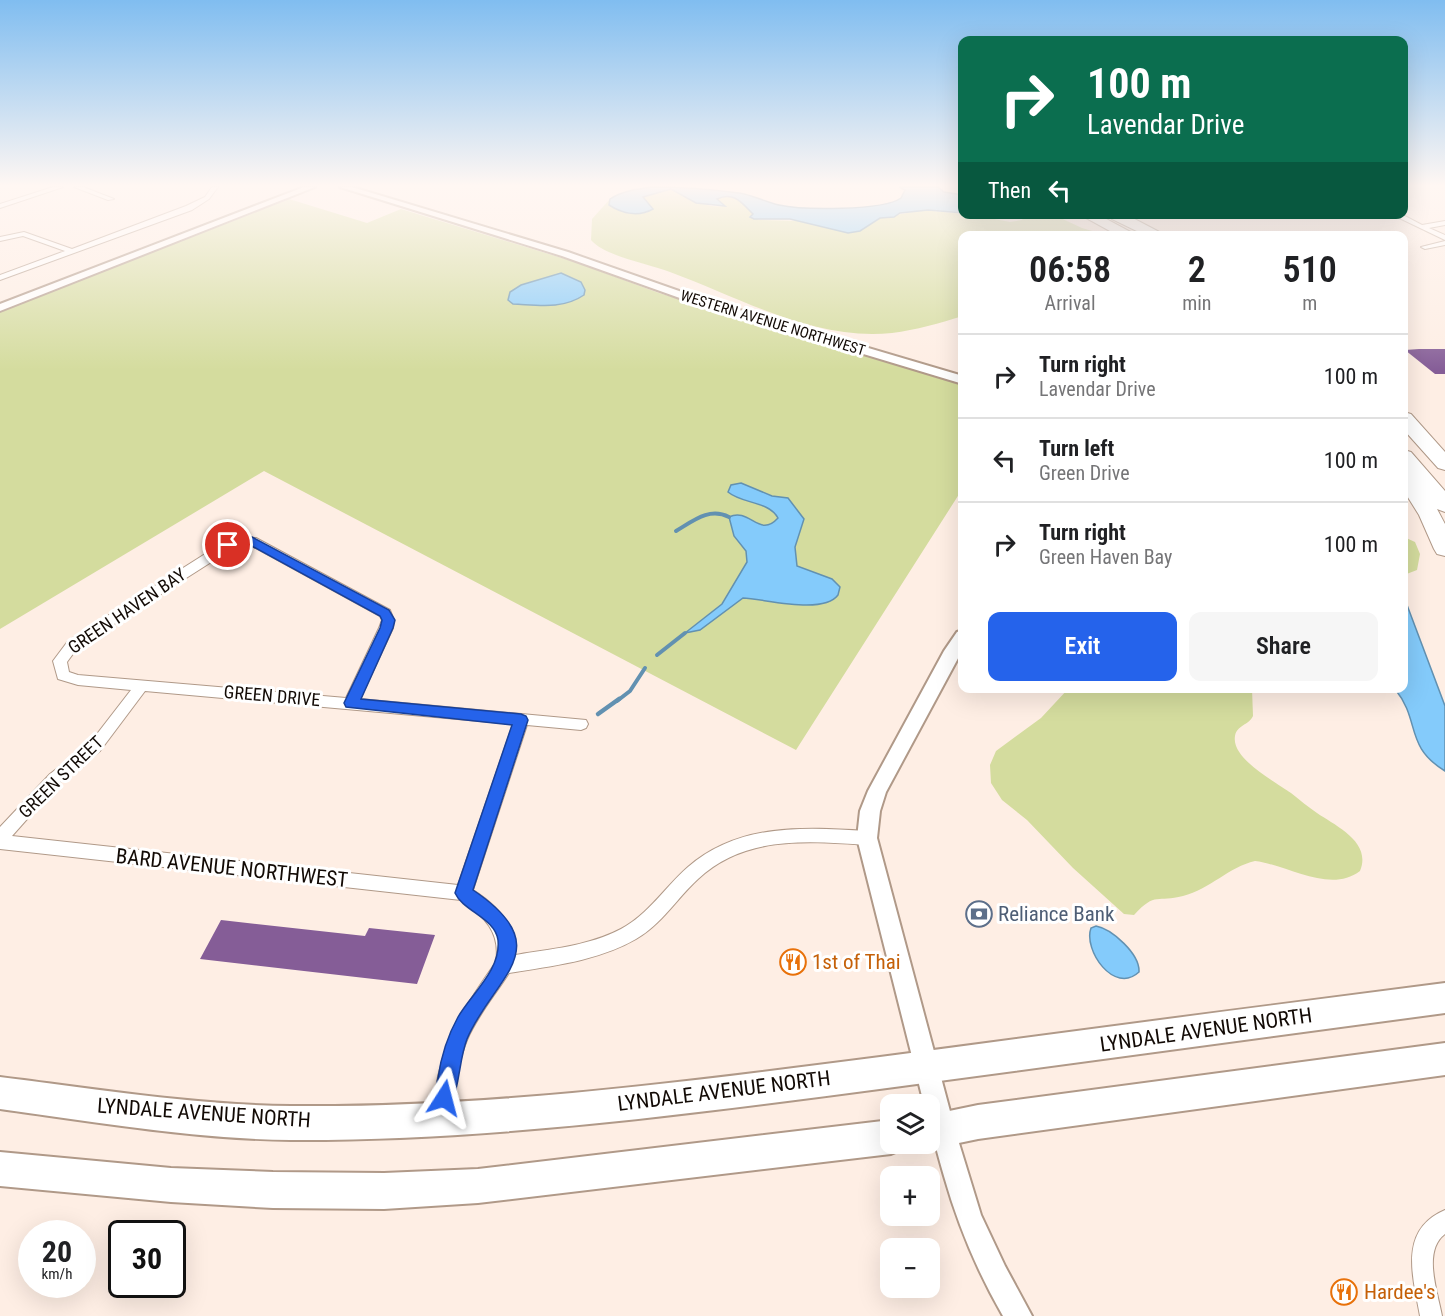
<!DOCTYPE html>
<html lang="en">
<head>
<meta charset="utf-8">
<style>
  :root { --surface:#fff; --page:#f6f6f6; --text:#202124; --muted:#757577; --line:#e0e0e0; --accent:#2563eb }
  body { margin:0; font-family:"Roboto Condensed",sans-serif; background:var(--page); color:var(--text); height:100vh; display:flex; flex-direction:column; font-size:22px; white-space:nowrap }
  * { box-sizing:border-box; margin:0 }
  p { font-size:20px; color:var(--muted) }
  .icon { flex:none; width:33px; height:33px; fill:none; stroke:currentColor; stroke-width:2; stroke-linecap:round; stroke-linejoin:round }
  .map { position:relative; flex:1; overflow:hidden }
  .details { position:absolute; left:958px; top:231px; width:450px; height:462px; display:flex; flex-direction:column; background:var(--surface); border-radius:12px; box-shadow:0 6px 24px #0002 }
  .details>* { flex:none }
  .top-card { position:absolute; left:958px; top:36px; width:450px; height:183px; border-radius:12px; box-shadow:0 6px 24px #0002; background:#0b6e4f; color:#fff; overflow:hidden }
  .buttons { position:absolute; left:880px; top:1094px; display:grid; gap:12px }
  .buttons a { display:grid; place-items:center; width:60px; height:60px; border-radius:12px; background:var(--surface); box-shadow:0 6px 24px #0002; font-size:30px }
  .speed { position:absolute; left:18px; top:1220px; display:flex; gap:12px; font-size:30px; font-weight:700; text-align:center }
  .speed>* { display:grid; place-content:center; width:78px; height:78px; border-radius:50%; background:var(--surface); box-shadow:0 6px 24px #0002; line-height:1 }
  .speed small { font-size:15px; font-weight:400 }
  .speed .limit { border:3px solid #111; border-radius:9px; background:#fff; color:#111 }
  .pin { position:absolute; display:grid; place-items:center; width:51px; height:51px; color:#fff; margin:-26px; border:3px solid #fff; border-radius:50%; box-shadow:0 2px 6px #0007 }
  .me { position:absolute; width:66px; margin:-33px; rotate:9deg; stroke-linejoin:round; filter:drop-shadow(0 0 4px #0008) }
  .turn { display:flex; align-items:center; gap:21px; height:126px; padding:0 30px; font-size:27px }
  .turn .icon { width:78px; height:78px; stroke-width:2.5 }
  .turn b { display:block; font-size:42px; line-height:51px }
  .then { display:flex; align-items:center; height:57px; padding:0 30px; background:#0003; gap:12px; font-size:22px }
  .eta { display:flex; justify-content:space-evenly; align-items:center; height:102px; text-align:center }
  .eta b { font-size:36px; font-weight:600; line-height:42px }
  .action { display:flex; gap:12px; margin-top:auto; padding:12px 30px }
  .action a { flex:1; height:69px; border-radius:12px; background:var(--accent); color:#fff; font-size:24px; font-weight:600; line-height:69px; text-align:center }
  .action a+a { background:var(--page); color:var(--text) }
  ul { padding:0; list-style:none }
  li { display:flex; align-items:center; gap:18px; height:84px; padding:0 30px; border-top:2px solid var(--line) }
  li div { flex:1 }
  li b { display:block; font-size:22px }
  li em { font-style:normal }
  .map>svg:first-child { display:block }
</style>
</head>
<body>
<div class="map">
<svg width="1445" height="1316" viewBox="0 0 1445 1316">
  <rect width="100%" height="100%" fill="#feeee4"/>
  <path fill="#d4dc9e" d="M 671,189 C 691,196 701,209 725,206 L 717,199 C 735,192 742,203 753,214 L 752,216 L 759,220 L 801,221 L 848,233 L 860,231 L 880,218 L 923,210 L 973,215 L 1010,222 L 1022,220 L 1025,215 L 1054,215 L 1082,228 L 1106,235 L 963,236 L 963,316 C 940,323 916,330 892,333 C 813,341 741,298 670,272 C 649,264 604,256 591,240 L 592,219 L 610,199 L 609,202 L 646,213 L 653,209 L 642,197 Z
    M 289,199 L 367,223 L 401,209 L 575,262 L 659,293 L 963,385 L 963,488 L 796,750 L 264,471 L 0,629 L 0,312 Z
    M 1404,537 L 1415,542 L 1420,554 L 1417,570 L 1404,575 Z
    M 1068,689 L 1252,689 L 1253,716 C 1249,725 1237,725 1235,736 C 1231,759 1276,782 1291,793 C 1300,800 1308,807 1317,813 C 1336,826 1372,842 1360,871 C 1330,894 1288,865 1255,861 C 1229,867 1210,889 1183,896 C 1157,903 1156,891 1134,915 L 1124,914 L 1073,868 L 1027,820 L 1002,800 L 991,783 L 990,765 L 996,751 L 1041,718 Z"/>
  <path fill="#84cbfb" stroke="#6291b1" stroke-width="1.5" d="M 652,187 C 681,187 710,189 739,193 C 753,195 765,202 779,205 C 802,210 883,211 901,198 L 905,190 L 899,187 L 938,187 L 944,192 L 963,195 L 963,213 L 928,210 L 900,213 L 894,217 L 880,218 L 860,231 L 848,233 L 790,219 L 754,219 L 750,217 L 753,214 C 742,203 734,191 717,199 L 725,206 L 696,203 L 671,189 L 643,197 L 653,209 C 639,217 623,214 609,205 L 610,199 C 622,191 637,189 652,187 Z
    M 561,273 L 581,282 L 585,290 L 584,295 C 562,310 537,305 513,304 L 508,300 L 510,292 L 521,285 Z
    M 741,483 L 772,496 L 788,498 L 804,519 L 795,547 L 797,566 L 832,579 L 840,587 L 838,595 C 823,615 765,599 743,598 L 700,630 L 685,633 L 722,604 L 747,562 L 746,551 L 734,536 L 729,517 C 750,507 759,539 778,518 C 769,501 742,504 728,492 L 731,485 Z
    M 1404,597 L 1445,706 L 1445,771 C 1404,746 1421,721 1395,689 L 1404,688 Z
    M 1096,926 C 1112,929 1140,954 1139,972 C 1114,995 1083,950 1091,928 Z"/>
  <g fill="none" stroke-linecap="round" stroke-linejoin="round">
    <path stroke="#6291b1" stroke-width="4" d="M 676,531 C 693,521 709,507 729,517
      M 657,655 L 685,633
      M 617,701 L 630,691 L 645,668"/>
    <path stroke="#6291b1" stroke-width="4.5" d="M 598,714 L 619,699"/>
  </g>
  <path fill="#855d97" d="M 1419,349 L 1445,349 L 1445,374 L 1435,374 L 1405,350 Z
    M 221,920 L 365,936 L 369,928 L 435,935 L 417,984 L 200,959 Z"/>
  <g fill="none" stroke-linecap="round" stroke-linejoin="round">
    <g stroke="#b09988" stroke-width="2">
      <path id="minor" d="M 53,187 L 63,187 L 0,208 L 0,204 Z
        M 74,187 L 83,187 L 114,199 L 108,200 Z
        M 212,187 L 218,187 L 209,199 L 192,210 L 0,280 L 0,275 L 65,251 L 23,236 L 0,241 L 0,237 L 24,232 L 72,249 L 186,206 L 205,197 Z
        M 1391,214 L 1401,214 L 1422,225 L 1445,221 L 1445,225 L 1429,228 L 1445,235 L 1445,240 Z
        M 1445,241 L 1445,245 L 1425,249 L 1421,247 Z
        M 236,537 L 256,538 L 390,610 L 394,620 L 393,628 L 360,699 L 586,720 L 588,724 L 586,728 L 581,730 L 527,725 L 473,890 C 497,905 516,925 515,955 C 550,949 589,946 621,929 C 649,914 665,887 688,867 C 739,823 804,827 867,831 L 873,833 L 875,838 L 873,843 L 867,845 C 808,841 745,835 698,879 C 677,898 662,924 636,939 C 598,961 552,966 509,973 C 495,995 477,1016 467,1040 C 457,1064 455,1092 452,1118 L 449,1125 L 442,1128 L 435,1125 C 431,1115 434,1104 435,1093 C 443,1038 465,1006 496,962 C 501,932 484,916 461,900 L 0,849 L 0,827 L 50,774 L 90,743 L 131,690 L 78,685 L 58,679 L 53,661 L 68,641 L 224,542 ZM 238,545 L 250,545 L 380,616 L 382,620 L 379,628 L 346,698 L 78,675 L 69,672 L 67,662 L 78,647 ZM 145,691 L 513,724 L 458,885 L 12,836 L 60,782 L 100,751 Z
        M 1445,1210 L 1445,1234 C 1422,1251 1438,1293 1442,1316 L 1420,1316 C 1413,1277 1398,1230 1445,1210 Z"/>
    </g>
    <g stroke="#b09988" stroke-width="4">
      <path id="tertiary" d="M 304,187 L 315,187 L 0,311 L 0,304 Z
        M 340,187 L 352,187 L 568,252 L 699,298 L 963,376 L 963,384 L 691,302 L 562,256 Z
        M 963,630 L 963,649 L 886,792 L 880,811 L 877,838 L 955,1130 L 981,1215 L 1005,1266 L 1032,1316 L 1003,1316 C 977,1271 958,1225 944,1176 C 937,1151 930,1130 930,1104 L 924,1104 L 857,838 L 860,811 L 868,791 L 944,651 L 957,632 Z"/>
    </g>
    <g stroke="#b09988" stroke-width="4">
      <path id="trunk" d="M 1445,983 L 1445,1013 C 1259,1038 1073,1063 887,1088 C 692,1114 487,1141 291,1140 C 194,1139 96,1122 0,1109 L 0,1077 C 96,1089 194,1105 291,1106 C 486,1108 687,1082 880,1057 C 1068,1032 1257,1007 1445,983 Z
        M 1445,1043 L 1445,1075 L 978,1139 L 930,1149 L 918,1143 L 930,1143 L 930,1115 L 978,1105 Z
        M 891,1120 L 891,1143 L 905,1143 L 903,1149 L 891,1154 L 478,1203 L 384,1209 L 273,1208 L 171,1202 L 0,1186 L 0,1152 L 171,1168 L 273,1172 L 384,1173 L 478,1169 Z"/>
    </g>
    <g stroke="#b09988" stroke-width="2">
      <path id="motorway" d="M 1079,214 L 1097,214 L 1138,236 L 1119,236 Z
        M 1111,214 L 1125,214 L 1167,236 L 1147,236 L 1112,219 Z
        M 1404,412 L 1411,414 L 1445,452 L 1445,470 L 1438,468 L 1404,430 Z
        M 1404,450 L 1411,452 L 1445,491 L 1445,512 L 1437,509 L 1445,524 L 1445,556 L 1437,554 L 1434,549 L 1419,515 L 1404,491 Z"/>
    </g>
    <use href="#minor" fill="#fff" fill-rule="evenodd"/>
    <use href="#tertiary" fill="#fff" fill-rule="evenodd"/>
    <use href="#trunk" fill="#fff" fill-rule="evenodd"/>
    <use href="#motorway" fill="#fff" fill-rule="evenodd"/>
  </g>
  <linearGradient id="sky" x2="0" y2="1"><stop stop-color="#80bdf0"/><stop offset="0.5" stop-color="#fff7f3"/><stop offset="1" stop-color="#fff7f3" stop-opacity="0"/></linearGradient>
  <rect width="1445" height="371" fill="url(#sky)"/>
  <path fill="#2563eb" stroke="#184099" stroke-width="1.5" d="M 252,537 L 389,610 L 395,620 L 393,628 L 361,699 L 521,714 L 526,716 L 528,720 L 473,890 C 561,949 493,977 467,1039 C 459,1060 460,1084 451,1105 L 444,1108 L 437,1105 C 433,1096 436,1088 438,1078 C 441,1057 448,1035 458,1017 C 472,993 501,970 498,940 C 495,918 463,911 455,893 L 512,725 L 346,707 L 344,703 L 380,628 L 382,620 L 380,616 L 250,545 L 238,545 L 228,549 L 222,545 L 232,539 Z"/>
  <defs>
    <g id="bank-ring" transform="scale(1.35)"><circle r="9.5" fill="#fff" stroke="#5c6f8a" stroke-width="1.5"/><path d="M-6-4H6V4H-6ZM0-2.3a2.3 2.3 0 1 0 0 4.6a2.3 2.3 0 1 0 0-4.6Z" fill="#5c6f8a"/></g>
    <g id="restaurant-ring" transform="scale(1.35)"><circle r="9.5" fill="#fff" stroke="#e8710a" stroke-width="1.5"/><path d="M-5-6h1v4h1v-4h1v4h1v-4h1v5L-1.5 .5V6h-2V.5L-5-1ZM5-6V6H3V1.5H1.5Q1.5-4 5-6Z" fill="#e8710a"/></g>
  </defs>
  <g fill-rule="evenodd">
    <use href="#bank-ring" x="979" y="914"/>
    <use href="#restaurant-ring" x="793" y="962"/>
    <use href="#restaurant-ring" x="1344" y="1292"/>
  </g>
  <g text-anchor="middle" stroke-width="6" stroke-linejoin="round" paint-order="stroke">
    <g font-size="15" fill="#120a05" stroke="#fff">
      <text transform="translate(773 323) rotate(17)" y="5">WESTERN AVENUE NORTHWEST</text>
    </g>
    <g font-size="18" fill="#120a05" stroke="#fff">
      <text transform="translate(127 611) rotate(-34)" y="6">GREEN HAVEN BAY</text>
      <text transform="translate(272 696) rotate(5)" y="6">GREEN DRIVE</text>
      <text transform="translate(61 777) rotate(-44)" y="6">GREEN STREET</text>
    </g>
    <g font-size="21" fill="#120a05" stroke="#fff">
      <text transform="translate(232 868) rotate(6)" y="7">BARD AVENUE NORTHWEST</text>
      <text transform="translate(1206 1030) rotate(-8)" y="7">LYNDALE AVENUE NORTH</text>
      <text transform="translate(724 1091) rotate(-7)" y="7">LYNDALE AVENUE NORTH</text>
      <text transform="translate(204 1113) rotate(4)" y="7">LYNDALE AVENUE NORTH</text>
    </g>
    <g font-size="21" fill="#4e5e75" stroke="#fff" text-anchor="start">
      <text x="998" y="921">Reliance Bank</text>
    </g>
    <g font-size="21" fill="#c56008" stroke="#fff" text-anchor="start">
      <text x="812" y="969">1st of Thai</text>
      <text x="1364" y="1299">Hardee's</text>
    </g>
  </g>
</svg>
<div class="buttons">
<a><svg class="icon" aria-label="layers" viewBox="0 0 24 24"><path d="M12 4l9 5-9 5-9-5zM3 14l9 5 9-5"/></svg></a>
<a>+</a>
<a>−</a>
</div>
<div class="speed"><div>20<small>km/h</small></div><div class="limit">30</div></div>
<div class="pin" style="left:228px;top:545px;background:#d93025"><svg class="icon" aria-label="arrive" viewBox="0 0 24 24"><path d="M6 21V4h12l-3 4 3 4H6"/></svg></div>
<svg class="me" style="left:444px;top:1098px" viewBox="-20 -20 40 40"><path d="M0-17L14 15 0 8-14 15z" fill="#2563eb" stroke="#fff" stroke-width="4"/></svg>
<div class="top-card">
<div class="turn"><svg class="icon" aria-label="right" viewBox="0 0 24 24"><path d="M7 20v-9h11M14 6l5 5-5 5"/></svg><div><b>100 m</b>Lavendar Drive</div></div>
<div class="then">Then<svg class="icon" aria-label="left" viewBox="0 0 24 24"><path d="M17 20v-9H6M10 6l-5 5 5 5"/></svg></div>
</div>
<section class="details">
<div class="eta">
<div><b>06:58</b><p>Arrival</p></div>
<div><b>2</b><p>min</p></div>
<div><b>510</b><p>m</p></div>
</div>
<ul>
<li><svg class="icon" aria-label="right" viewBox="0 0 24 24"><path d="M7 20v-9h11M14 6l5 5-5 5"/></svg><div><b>Turn right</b><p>Lavendar Drive</p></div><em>100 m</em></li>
<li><svg class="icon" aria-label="left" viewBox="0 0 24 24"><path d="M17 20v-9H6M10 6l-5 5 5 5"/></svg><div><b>Turn left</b><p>Green Drive</p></div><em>100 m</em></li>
<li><svg class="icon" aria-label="right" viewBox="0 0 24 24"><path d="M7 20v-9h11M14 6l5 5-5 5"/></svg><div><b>Turn right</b><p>Green Haven Bay</p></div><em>100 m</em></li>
</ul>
<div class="action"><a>Exit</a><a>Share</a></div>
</section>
</div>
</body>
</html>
